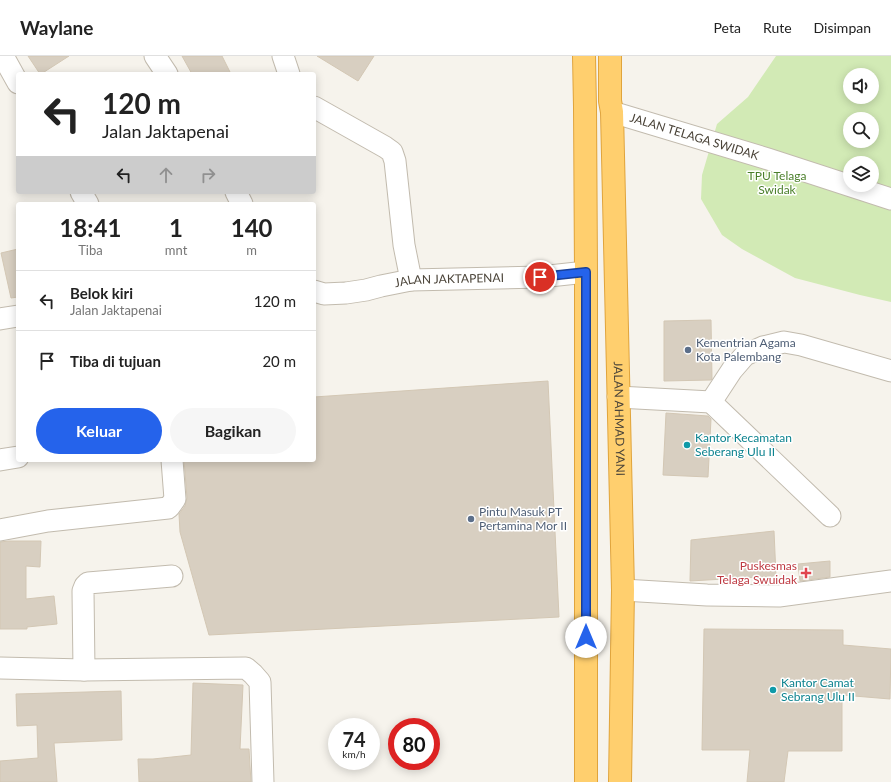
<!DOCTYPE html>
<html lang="id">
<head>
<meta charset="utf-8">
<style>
  :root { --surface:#fff; --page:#f6f6f6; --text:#222; --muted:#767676; --line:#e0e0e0; --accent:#2563eb }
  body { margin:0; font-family:Lato,sans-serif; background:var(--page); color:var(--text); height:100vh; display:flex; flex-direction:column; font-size:15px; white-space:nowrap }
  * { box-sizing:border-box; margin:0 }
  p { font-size:13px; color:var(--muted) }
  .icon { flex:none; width:22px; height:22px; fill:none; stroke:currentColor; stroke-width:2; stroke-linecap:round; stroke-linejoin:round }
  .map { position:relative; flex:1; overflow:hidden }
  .drawer { position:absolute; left:16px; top:146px; width:300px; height:260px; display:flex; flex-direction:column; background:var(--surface); border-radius:4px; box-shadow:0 2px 10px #0003 }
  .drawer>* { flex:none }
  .top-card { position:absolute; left:16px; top:16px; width:300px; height:122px; border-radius:4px; box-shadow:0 2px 10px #0003; background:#fff; color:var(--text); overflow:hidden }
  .fabs { position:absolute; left:843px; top:12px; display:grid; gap:8px }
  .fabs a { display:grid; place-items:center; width:36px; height:36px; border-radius:50%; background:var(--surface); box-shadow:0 2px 10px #0003; font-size:20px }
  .speed { position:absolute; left:328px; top:662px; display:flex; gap:8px; font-size:20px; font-weight:700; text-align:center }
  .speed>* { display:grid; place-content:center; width:52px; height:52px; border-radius:50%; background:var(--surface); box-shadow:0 2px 10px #0003; line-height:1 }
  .speed small { font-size:10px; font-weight:400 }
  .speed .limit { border:6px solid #d22; background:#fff; color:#111 }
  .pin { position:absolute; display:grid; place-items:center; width:34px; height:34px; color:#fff; margin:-17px; border:2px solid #fff; border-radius:50%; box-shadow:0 1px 4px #0007 }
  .me { position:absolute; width:44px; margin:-22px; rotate:0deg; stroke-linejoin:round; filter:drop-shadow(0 0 3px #0008) }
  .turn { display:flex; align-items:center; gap:14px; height:84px; padding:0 20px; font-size:18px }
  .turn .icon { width:52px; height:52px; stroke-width:2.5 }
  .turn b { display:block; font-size:28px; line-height:34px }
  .lanes { display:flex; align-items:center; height:38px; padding:0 20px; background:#0003; justify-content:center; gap:20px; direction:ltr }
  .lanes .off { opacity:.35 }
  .eta { display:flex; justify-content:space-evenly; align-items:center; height:68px; text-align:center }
  .eta b { font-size:24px; font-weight:700; line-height:28px }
  .primary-button { display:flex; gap:8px; margin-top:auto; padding:8px 20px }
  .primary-button a { flex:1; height:46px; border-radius:24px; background:var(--accent); color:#fff; font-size:16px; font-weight:700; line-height:46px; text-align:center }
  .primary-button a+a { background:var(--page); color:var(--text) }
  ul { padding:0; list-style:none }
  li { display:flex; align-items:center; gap:12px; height:60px; padding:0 20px; border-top:1px solid var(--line) }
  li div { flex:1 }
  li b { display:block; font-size:15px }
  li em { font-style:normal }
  header { display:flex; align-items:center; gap:24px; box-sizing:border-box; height:56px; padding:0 20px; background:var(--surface); border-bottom:1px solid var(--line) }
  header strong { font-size:19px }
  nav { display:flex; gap:22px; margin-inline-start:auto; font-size:14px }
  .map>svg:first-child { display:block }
</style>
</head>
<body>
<header>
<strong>Waylane</strong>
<nav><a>Peta</a><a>Rute</a><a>Disimpan</a></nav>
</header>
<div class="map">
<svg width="891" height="726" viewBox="0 0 891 726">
  <rect width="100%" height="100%" fill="#f6f3ec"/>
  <path fill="#d2eab5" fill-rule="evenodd" d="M 776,0 L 891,0 L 891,246 L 860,239 L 795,222 L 742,193 L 722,179 L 701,143 L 702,119 L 717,68 L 748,41 ZM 850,19 L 872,19 L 872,41 L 850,41 ZM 850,63 L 872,63 L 872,85 L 850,85 ZM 850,107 L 872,107 L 872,129 L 850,129 Z"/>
  <path fill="#d8cfc1" stroke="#d3c7b4" d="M 28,0 L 69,0 L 41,18 L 40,18 Z
    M 182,0 L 222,0 L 231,18 L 192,18 Z
    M 317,0 L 374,0 L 358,25 Z
    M 18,193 L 18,241 L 11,242 L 1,197 Z
    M 711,264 L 712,323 L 711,324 L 664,325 L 664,265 Z
    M 548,325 L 559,561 L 209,579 L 180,476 L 179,458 L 185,450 L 187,442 L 184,404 L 314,404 L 314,341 Z
    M 666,357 L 708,360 L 711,363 L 708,421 L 663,419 Z
    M 774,475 L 776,520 L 690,525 L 691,484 Z
    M 9,485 L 41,485 L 40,511 L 26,510 L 26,543 L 54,540 L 57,568 L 27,571 L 27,573 L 0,573 L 0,486 Z
    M 830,505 L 830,521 L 800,525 L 798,508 Z
    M 704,573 L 843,574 L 843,589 L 891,593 L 890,643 L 842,639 L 842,695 L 788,695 L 784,726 L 747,726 L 750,694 L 702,694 Z
    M 193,627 L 243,629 L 240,693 L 249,693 L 251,726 L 139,726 L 138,703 L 153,703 L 191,699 Z
    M 121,635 L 122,684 L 54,687 L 57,726 L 0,726 L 0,705 L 38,702 L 37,669 L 17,670 L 16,638 Z"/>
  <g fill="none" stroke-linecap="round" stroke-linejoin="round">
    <g stroke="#c2bbae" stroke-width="23">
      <g id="minor">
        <path d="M 3,0 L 18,27"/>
        <path d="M 155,0 L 167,18"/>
        <path d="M 283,0 L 289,18"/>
        <path d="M 314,51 L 385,91 L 392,96 L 395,105 L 404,189 L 411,224"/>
        <path id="s1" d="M 612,56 L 768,103 L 891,143"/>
        <path d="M 81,136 L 88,148"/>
        <path d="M 236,136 L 242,148"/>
        <path id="s2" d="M 314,235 L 324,238 L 346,237 L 366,234 L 381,230 L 411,224 L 540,221 L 586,216"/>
        <path d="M 0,263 L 18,260"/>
        <path d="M 618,341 L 711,346 L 732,314 L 745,299 L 763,291 L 784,286 L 801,289 L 891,315"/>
        <path d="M 711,346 L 830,460"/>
        <path d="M 0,404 L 18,401"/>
        <path d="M 0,474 L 48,465 L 168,452 L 170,450 L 175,443 L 172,404"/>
        <path d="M 623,534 L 707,539 L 779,540 L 891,525"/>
        <path d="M 0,612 L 84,614 L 246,612 L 253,618 L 260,626 L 263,726"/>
        <path d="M 84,614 L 83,535 L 85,530 L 88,527 L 172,520"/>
      </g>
    </g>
    <g stroke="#e0a43c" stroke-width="24">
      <g id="highway">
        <path d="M 584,0 L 585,51 L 586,216 L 586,726"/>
        <path id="s3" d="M 610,0 L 610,45 L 612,56 L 623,534 L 620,726"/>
      </g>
    </g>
    <use href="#minor" stroke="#fff" stroke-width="21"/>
    <use href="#highway" stroke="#ffcf6e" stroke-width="22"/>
  </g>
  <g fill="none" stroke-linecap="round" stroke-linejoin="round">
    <g stroke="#184099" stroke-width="10">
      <path id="route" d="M 540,221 L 586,216 L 586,581"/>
    </g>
    <use href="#route" stroke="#2563eb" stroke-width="7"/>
  </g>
  <g fill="#5c6f8a" stroke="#fff" stroke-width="1.5">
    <circle cx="688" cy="294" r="4"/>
    <circle cx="471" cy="463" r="4"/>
  </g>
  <g fill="#0f9aa8" stroke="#fff" stroke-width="1.5">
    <circle cx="687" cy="389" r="4"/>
    <circle cx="773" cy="634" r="4"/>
  </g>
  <path fill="#e0444e" stroke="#fff" stroke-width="1.5" d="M804 511h4v4h4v4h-4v4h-4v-4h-4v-4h4z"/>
  <g text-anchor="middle" stroke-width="3" stroke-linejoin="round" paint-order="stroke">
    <g font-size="12" fill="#4b4439" stroke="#fff">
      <text dy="4" stroke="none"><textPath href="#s1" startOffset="86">JALAN TELAGA SWIDAK</textPath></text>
      <text dy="4" stroke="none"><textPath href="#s2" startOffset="137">JALAN JAKTAPENAI</textPath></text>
      <text dy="4" stroke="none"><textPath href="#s3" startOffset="363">JALAN AHMAD YANI</textPath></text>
    </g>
    <g font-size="12" fill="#4a7f2a" stroke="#fff">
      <text x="777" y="124">TPU Telaga<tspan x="777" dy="14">Swidak</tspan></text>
    </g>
    <g font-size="12" fill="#4e5e75" stroke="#fff" text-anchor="start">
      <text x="696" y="291">Kementrian Agama<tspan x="696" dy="14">Kota Palembang</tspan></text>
      <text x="479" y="460">Pintu Masuk PT<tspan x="479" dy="14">Pertamina Mor II</tspan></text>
    </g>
    <g font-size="12" fill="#0d838f" stroke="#fff" text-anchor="start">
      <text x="695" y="386">Kantor Kecamatan<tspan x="695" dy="14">Seberang Ulu II</tspan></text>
      <text x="781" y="631">Kantor Camat<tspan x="781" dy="14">Sebrang Ulu II</tspan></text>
    </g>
    <g font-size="12" fill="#be3a42" stroke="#fff" text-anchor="end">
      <text x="797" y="514">Puskesmas<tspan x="797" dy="14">Telaga Swuidak</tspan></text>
    </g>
  </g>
</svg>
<div class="fabs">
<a><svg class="icon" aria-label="sound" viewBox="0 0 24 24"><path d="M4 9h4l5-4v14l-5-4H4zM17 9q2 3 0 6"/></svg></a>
<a><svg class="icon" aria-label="search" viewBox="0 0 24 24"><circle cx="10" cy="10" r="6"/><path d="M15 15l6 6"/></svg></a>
<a><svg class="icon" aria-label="layers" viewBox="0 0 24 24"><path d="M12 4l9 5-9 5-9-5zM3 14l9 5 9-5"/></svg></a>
</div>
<div class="speed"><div>74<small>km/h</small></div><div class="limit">80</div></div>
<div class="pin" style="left:540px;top:221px;background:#d93025"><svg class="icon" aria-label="arrive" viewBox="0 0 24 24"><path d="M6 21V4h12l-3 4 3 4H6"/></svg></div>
<svg class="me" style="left:586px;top:581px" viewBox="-20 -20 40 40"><circle r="19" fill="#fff"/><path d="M0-13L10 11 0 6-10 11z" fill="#2563eb"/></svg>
<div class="top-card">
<div class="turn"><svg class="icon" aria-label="left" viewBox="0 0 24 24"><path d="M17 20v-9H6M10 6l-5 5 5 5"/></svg><div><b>120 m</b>Jalan Jaktapenai</div></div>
<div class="lanes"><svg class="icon" aria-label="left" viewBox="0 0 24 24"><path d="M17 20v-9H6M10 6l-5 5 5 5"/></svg><svg class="icon off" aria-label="ahead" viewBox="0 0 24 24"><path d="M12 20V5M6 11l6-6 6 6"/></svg><svg class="icon off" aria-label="right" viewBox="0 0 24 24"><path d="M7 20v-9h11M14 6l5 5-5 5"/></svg></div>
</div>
<section class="drawer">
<div class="eta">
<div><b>18:41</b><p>Tiba</p></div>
<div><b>1</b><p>mnt</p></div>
<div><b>140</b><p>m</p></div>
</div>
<ul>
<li><svg class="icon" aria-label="left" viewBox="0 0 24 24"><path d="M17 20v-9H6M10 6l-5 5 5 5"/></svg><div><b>Belok kiri</b><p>Jalan Jaktapenai</p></div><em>120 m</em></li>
<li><svg class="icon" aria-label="arrive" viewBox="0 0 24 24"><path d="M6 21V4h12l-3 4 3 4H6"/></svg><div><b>Tiba di tujuan</b></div><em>20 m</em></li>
</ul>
<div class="primary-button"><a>Keluar</a><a>Bagikan</a></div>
</section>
</div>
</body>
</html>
